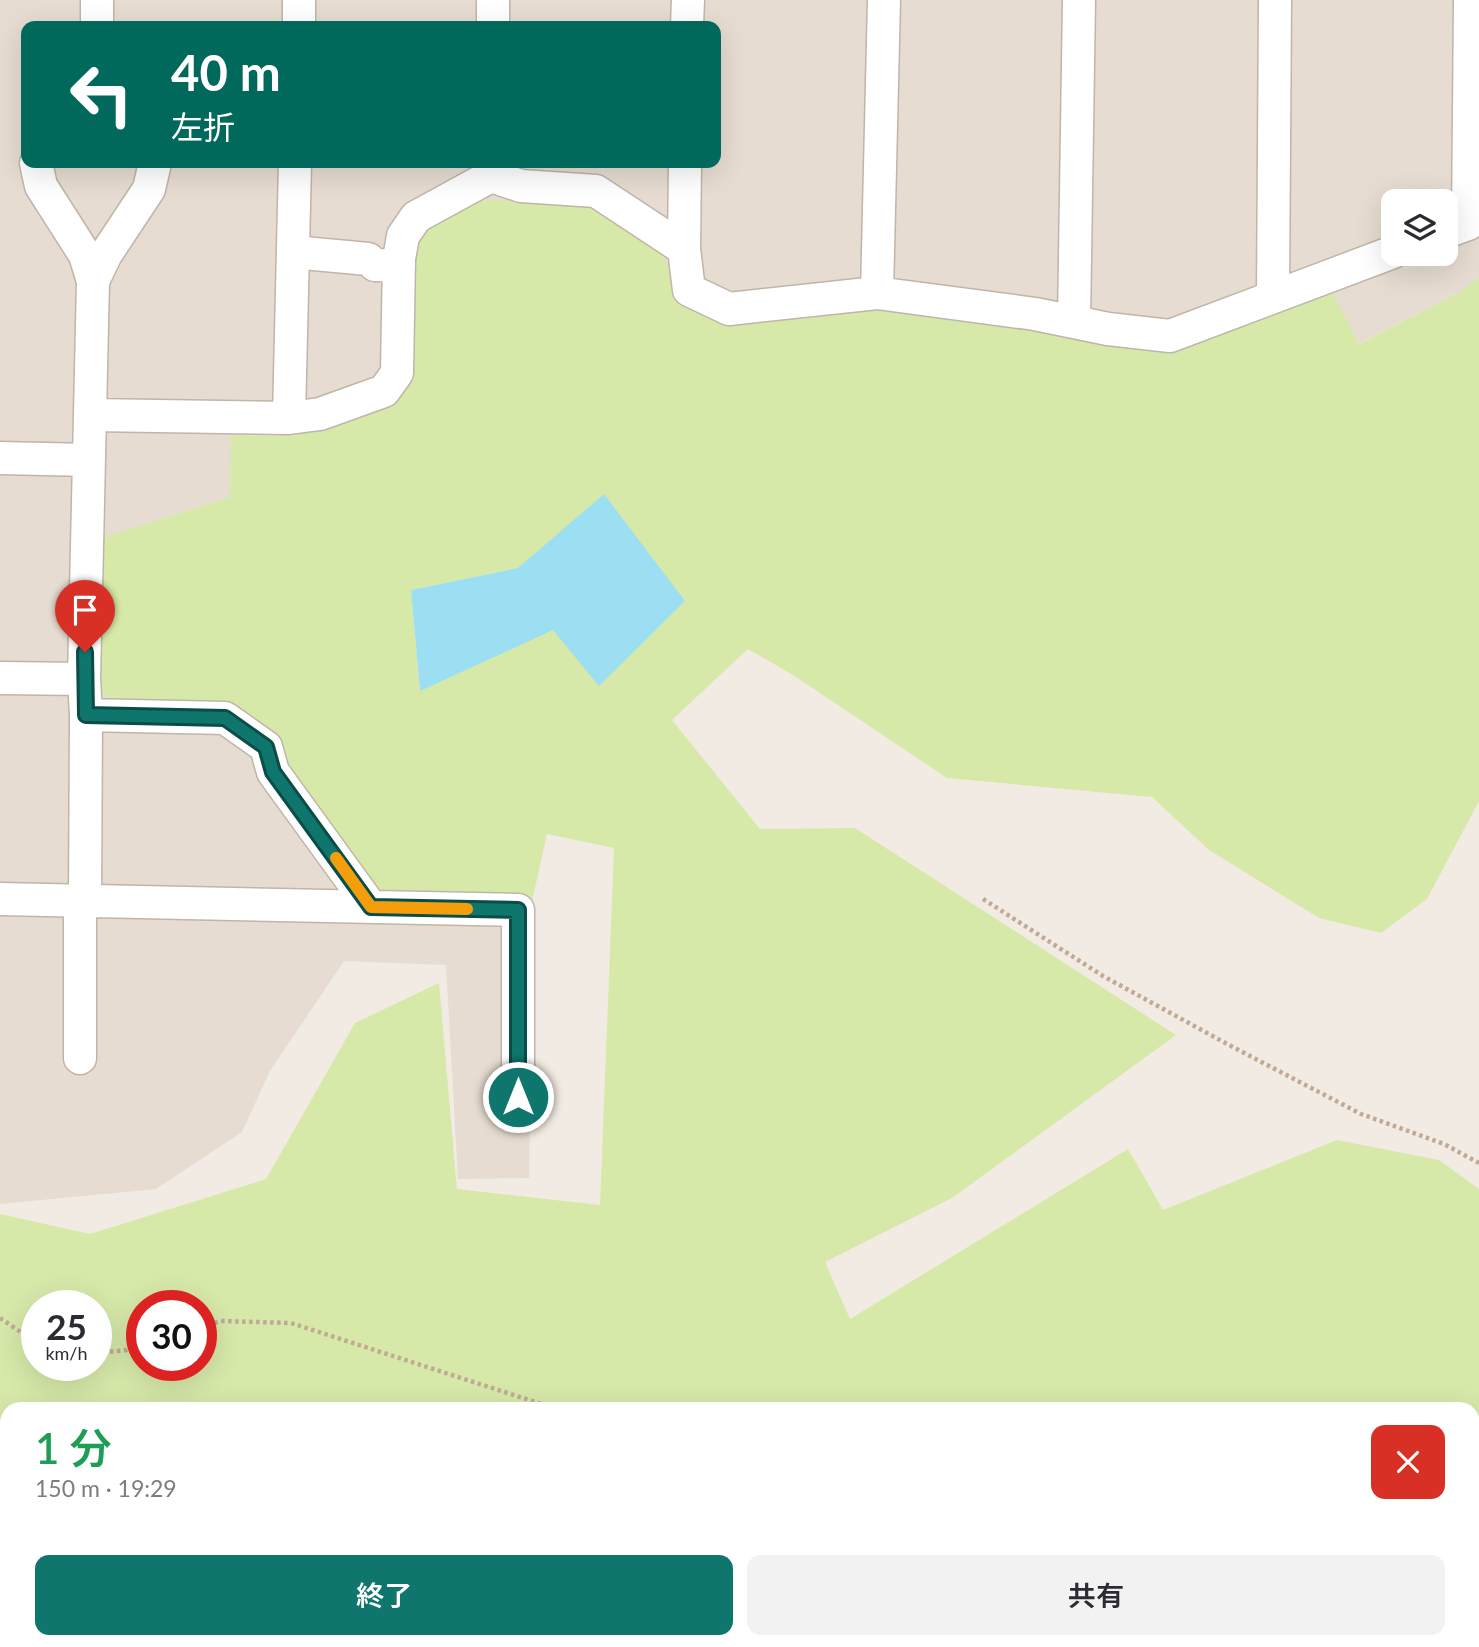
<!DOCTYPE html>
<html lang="ja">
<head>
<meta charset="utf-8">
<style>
  :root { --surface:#fff; --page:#f2f2f3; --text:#2b2b33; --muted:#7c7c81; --accent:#0f766e }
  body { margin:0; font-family:Lato,"Noto Sans JP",sans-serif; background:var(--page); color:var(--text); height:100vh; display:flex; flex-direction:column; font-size:26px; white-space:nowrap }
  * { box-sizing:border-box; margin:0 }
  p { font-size:23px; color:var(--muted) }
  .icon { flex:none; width:38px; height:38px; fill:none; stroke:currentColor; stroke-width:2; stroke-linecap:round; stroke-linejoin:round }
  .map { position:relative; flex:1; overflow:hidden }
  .side { position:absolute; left:0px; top:1402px; width:1480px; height:247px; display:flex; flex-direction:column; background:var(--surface); border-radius:21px 21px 0 0; box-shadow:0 7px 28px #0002 }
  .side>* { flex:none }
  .banner { position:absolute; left:21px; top:21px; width:700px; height:147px; border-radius:14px; box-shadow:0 7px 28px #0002; background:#00695c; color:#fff; overflow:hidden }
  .buttons { position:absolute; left:1381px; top:189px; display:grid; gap:14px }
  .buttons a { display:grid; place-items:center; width:77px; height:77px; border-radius:14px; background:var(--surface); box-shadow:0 7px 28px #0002; font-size:35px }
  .speed { position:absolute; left:21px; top:1290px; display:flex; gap:14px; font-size:35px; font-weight:700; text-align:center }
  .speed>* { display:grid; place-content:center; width:91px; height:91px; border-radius:50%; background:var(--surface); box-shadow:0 7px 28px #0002; line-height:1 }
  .speed small { font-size:18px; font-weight:400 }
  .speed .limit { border:10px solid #d22; background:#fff; color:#111 }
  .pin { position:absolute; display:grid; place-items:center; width:60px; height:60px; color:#fff; margin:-72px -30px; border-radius:50% 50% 50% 0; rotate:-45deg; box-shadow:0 0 7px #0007 }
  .pin .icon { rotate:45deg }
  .me { position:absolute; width:77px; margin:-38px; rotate:0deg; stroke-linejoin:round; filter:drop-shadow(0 0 5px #0008) }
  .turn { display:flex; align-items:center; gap:24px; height:147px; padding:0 35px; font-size:32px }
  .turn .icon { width:91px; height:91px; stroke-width:2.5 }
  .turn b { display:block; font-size:49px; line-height:60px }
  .round { display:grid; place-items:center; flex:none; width:74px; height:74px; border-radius:14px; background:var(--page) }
  .overview { display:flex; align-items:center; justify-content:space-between; height:119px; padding:0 35px }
  h1 { font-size:42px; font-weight:600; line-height:52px; color:#1e9e55 }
  .primary-button { display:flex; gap:14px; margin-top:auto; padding:14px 35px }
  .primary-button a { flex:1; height:80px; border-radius:14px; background:var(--accent); color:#fff; font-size:28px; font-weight:600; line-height:80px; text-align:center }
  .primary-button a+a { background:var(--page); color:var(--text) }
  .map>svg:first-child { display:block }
</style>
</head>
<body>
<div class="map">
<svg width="1479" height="1647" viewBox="0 0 1479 1647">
  <rect width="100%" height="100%" fill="#f2ebe3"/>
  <path fill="#e6dcd1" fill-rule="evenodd" d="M 0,0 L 1479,0 L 1479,278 L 1458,293 L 1358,344 L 1168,349 L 865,308 L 727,324 L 682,302 L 293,436 L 232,435 L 230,497 L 103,538 L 275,738 L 287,761 L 396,895 L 533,897 L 529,1178 L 458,1179 L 446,965 L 344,961 L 270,1071 L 242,1132 L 156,1189 L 0,1204 ZM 26,26 L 716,26 L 716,163 L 26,163 ZM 1393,201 L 1446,201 L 1446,254 L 1393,254 Z"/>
  <path fill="#d7e9a9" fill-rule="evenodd" d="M 514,200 L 591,203 L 660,248 L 682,302 L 727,324 L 865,308 L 897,309 L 1124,344 L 1331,289 L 1359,344 L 1458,293 L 1479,278 L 1479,801 L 1427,899 L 1381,933 L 1319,918 L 1209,850 L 1152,797 L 947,778 L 793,675 L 748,649 L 672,720 L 760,829 L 855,828 L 1176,1035 L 952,1198 L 825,1262 L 850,1319 L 1128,1149 L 1163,1210 L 1337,1140 L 1439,1160 L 1479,1189 L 1479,1647 L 0,1647 L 0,1214 L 90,1234 L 266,1179 L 355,1023 L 439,983 L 457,1189 L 600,1205 L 614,848 L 547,834 L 533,897 L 396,895 L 366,882 L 282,769 L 287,761 L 275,738 L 119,704 L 100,691 L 102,538 L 230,497 L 231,435 L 294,436 L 394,401 L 415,248 L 425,228 L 476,201 ZM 518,568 L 420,691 L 411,590 ZM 37,1306 L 96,1306 L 96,1365 L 37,1365 ZM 142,1306 L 201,1306 L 201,1365 L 142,1365 ZM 7,1409 L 1474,1409 L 1474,1642 L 7,1642 Z"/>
  <path fill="#9cdef2" d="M 604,494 L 685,601 L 599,686 L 553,630 L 420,691 L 411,590 L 518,568 Z"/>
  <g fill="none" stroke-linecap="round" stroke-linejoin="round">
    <g stroke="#c1b4a8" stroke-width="35">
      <path id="street" d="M 97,26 L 97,0
        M 299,26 L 299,0
        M 493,26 L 493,0
        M 687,26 L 688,0
        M 36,163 L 41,186 L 85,255 L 93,281 L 84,679 L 86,715 L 85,901
        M 1446,232 L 1468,224 L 1470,0
        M 684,249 L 685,163
        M 293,252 L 368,259 L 375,265 L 399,266
        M 93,281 L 106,254 L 149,189 L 155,163
        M 877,293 L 884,0
        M 1273,296 L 1275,0
        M 1074,322 L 1079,0
        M 91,415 L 289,418 L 320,414 L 384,391 L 397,373 L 399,259 L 403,236 L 416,217 L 491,176 L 521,186 L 596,191 L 684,249 L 689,290 L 729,309 L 877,293 L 1035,314 L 1108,329 L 1170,336 L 1393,252
        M 289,418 L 295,163
        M 0,458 L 89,460
        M 0,678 L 84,679
        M 86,715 L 225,718 L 266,747 L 273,772 L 371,907
        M 0,899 L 518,910 L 518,1097
        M 80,901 L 80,1058"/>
    </g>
    <path stroke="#c0aa96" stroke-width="4.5" stroke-dasharray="3.5 3.5" stroke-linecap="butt" d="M 983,899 L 1103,976 L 1229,1045 L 1361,1114 L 1444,1144 L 1479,1163
      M 0,1318 L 37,1343
      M 201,1327 L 221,1321 L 291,1323 L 557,1409
      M 96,1353 L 127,1350 L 142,1345
      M 1474,1567 L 1479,1570"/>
    <use href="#street" stroke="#fff" stroke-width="32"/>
  </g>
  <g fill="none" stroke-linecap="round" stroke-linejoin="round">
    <g stroke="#0a4d48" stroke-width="18">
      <path id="route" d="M 85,652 L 86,715 L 225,718 L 266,747 L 273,772 L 371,907 L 518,910 L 518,1097"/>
    </g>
    <use href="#route" stroke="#0f766e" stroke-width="12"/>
    <path stroke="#f59e0b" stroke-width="12" d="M 336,858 L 371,907 L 467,909"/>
  </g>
</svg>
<div class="buttons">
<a><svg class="icon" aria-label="layers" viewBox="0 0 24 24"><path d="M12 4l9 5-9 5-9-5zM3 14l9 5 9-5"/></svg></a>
</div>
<div class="speed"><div>25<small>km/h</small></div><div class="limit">30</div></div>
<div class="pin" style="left:85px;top:652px;background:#d93025"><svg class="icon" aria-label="arrive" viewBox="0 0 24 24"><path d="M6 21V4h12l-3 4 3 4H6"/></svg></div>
<svg class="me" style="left:518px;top:1097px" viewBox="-20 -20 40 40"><circle r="17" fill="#0f766e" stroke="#fff" stroke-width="3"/><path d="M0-11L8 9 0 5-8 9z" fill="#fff"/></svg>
<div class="banner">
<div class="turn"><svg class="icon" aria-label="left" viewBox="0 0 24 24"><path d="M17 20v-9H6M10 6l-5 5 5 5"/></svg><div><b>40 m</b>左折</div></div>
</div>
<section class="side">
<div class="overview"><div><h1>1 分</h1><p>150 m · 19:29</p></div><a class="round" style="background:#d93025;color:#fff"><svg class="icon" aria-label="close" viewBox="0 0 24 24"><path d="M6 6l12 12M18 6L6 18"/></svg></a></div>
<div class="primary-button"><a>終了</a><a>共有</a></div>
</section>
</div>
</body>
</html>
